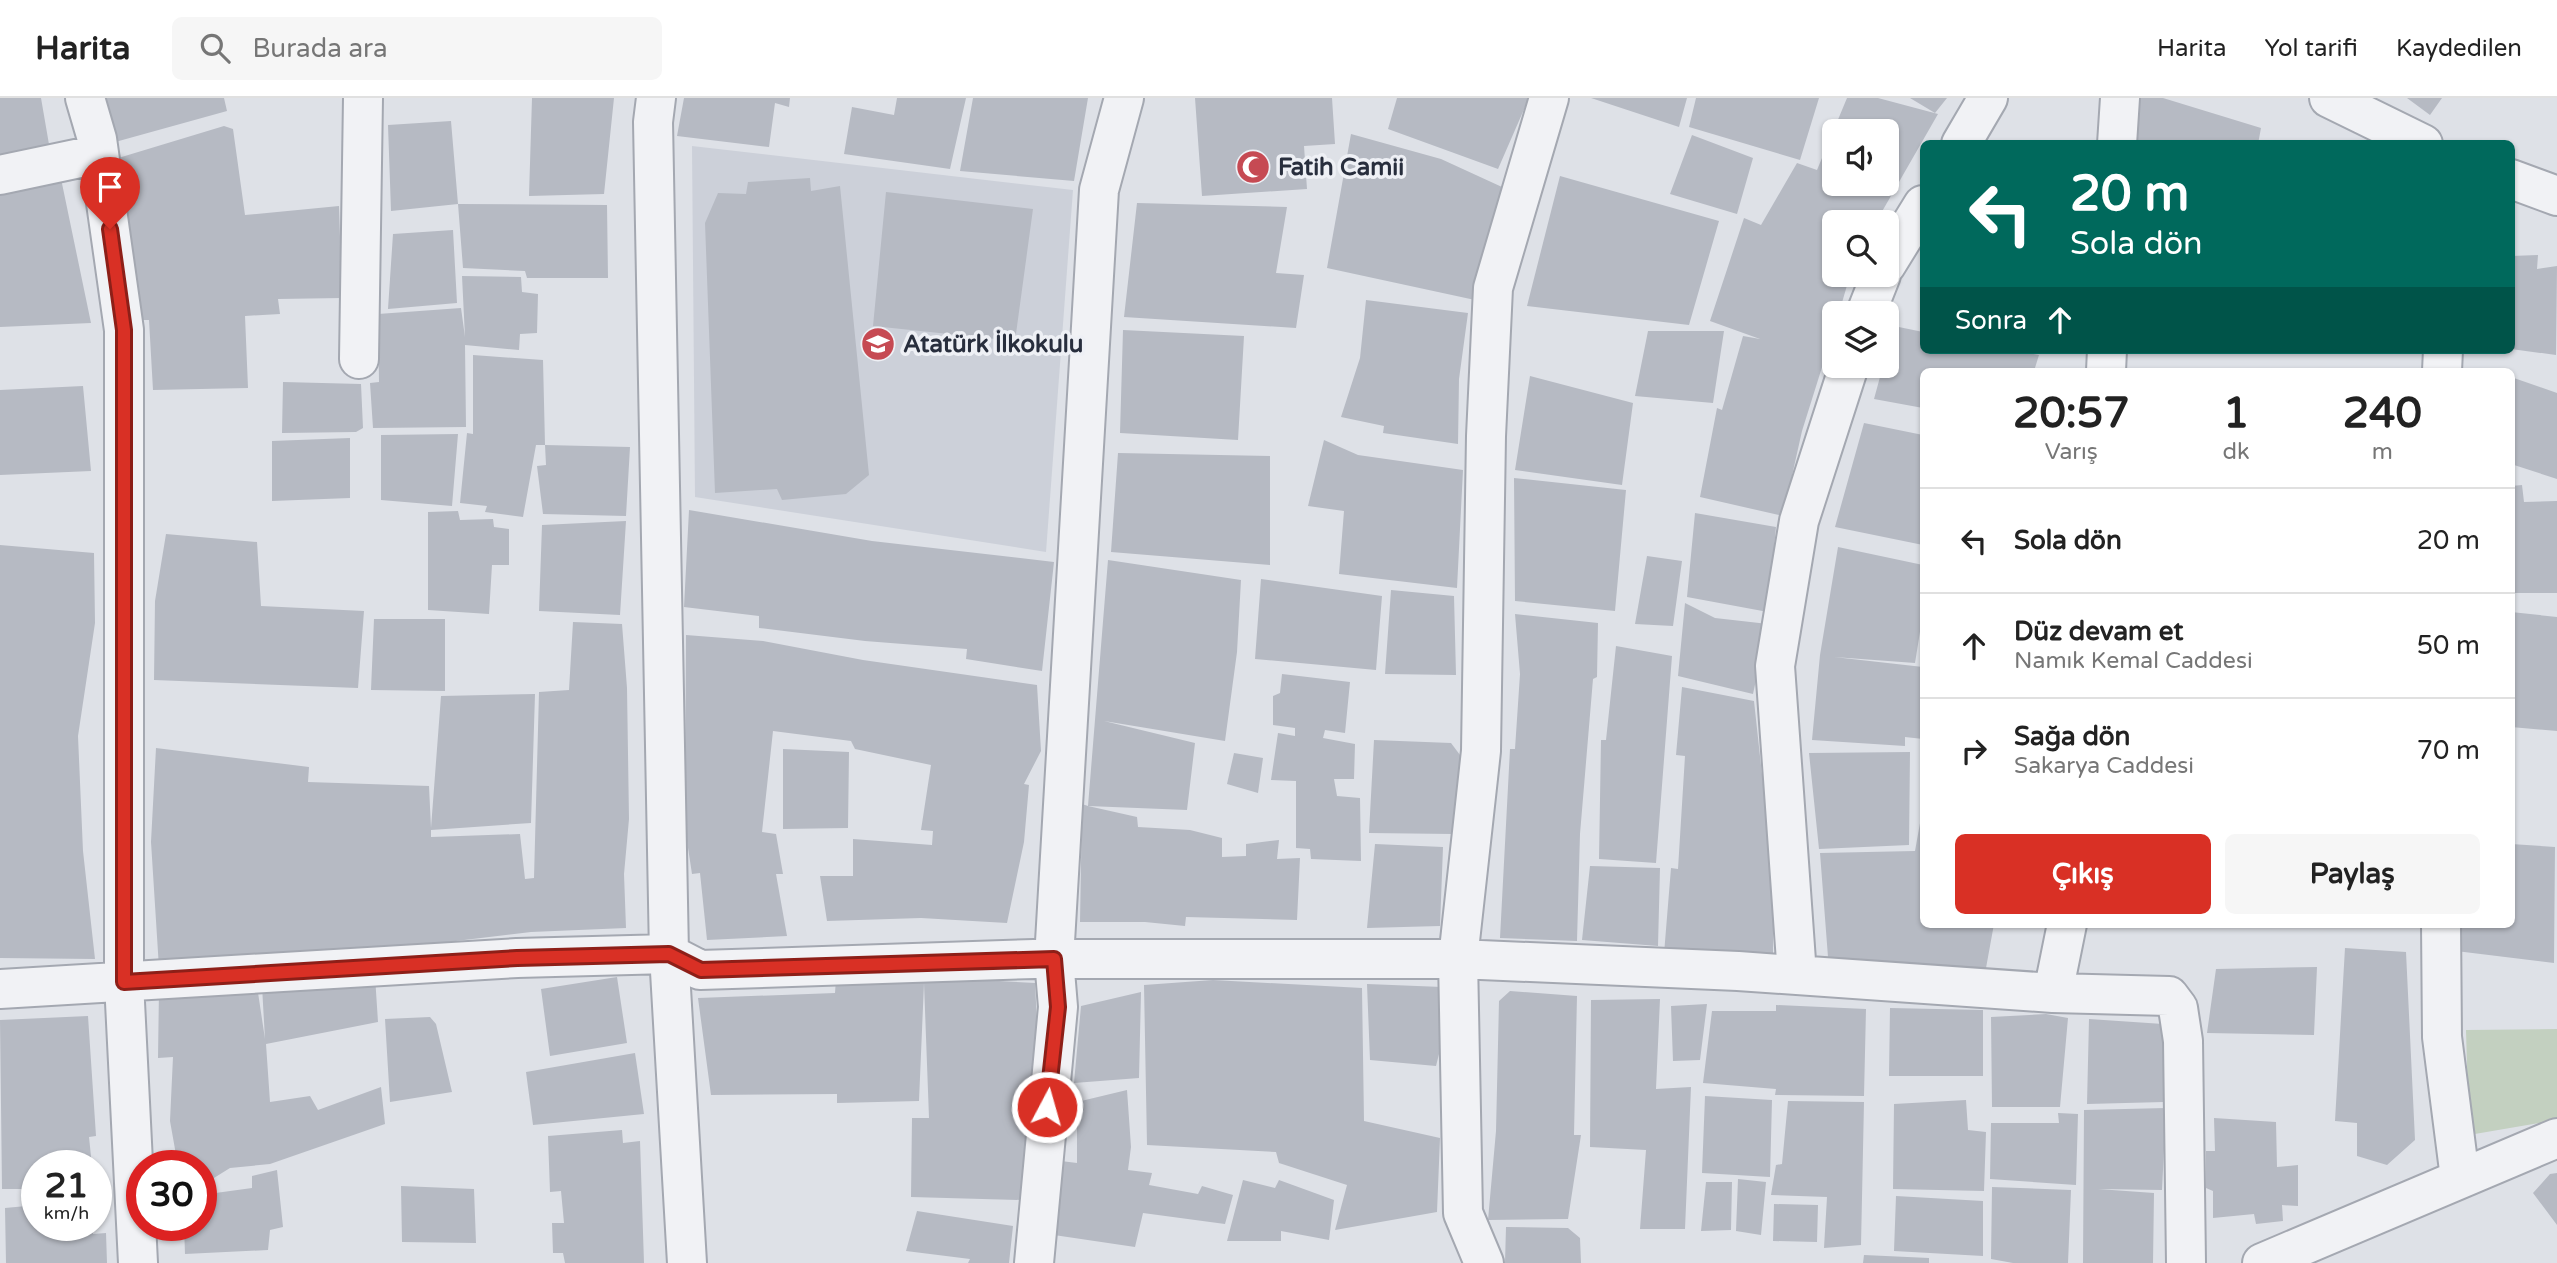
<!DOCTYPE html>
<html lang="tr">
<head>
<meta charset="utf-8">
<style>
  :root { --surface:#fff; --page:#f6f6f6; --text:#222; --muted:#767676; --line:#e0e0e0; --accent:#d93025 }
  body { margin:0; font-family:"Varela Round",sans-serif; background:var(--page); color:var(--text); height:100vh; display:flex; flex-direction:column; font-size:26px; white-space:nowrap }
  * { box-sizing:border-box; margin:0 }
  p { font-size:23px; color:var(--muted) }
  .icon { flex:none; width:38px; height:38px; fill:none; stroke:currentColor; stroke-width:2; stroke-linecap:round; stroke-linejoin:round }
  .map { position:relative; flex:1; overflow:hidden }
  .details { position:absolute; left:1920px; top:270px; width:595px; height:560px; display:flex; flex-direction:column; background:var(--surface); border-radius:10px; box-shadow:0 2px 5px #0004 }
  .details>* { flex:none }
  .guide { position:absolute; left:1920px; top:42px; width:595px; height:214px; border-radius:10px; box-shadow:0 2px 5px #0004; background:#00695c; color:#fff; overflow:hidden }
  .fabs { position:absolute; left:1822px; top:21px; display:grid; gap:14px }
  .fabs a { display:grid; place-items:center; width:77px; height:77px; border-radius:10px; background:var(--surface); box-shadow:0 2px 5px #0004; font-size:35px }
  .speed { position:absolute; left:21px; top:1052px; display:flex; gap:14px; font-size:35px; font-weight:700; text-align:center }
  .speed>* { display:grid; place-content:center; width:91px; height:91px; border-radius:50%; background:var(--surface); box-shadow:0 2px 5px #0004; line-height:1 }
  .speed small { font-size:18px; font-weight:400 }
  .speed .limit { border:10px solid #d22; background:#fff; color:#111 }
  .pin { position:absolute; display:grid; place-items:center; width:60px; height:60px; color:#fff; margin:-72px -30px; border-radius:50% 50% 50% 0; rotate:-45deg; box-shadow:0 0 7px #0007 }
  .pin .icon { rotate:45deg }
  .me { position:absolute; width:77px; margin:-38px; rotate:6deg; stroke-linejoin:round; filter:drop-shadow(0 0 5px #0008) }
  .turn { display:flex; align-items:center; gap:24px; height:147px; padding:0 35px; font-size:32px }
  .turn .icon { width:91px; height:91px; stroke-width:2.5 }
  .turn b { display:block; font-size:49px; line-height:60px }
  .then { display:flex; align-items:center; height:66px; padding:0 35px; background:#0003; gap:14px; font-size:26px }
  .eta { display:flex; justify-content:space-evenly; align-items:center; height:119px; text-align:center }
  .eta b { font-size:42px; font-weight:800; line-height:49px }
  .action { display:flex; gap:14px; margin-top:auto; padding:14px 35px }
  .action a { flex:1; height:80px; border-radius:10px; background:var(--accent); color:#fff; font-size:28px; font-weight:800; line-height:80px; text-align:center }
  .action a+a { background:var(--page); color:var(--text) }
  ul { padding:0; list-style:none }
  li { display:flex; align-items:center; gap:21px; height:105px; padding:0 35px; border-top:2px solid var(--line) }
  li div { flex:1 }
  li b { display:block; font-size:26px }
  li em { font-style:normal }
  header { display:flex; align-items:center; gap:42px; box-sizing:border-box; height:98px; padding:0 35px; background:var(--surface); border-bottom:2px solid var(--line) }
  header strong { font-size:33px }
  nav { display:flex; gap:38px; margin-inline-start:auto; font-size:24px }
  .search { width:490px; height:63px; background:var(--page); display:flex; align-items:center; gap:18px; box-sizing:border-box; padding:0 24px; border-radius:10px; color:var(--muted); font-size:26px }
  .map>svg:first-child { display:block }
</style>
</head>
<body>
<header>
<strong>Harita</strong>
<div class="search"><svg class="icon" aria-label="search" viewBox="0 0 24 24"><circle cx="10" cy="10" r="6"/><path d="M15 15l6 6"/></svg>Burada ara</div>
<nav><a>Harita</a><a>Yol tarifi</a><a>Kaydedilen</a></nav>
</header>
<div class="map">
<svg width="2557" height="1165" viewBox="0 0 2557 1165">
  <rect width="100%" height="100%" fill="#dee1e7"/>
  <path fill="#ccd0d9" d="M 692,48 L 1073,92 L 1046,454 L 695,399 Z"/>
  <path fill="#c3d0c0" d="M 2557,931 L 2557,1022 L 2469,1037 L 2466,932 Z"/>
  <path fill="#b6bac3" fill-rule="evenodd" d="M 0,0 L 41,0 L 51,58 L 0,68 Z
    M 100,0 L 224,0 L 227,13 L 108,46 Z
    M 532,0 L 614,0 L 604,96 L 529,98 Z
    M 684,0 L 790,0 L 789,9 L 775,5 L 769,49 L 677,38 Z
    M 897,0 L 966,0 L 950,71 L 844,56 L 852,9 L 894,17 Z
    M 973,0 L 1088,0 L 1074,83 L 960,73 Z
    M 1195,0 L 1332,0 L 1335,46 L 1304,48 L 1307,91 L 1202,98 Z
    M 1397,0 L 1529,0 L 1498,71 L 1388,31 Z
    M 1591,0 L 1687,0 L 1679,29 Z
    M 1696,0 L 1819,0 L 1800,62 L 1689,29 Z
    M 1847,0 L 1878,0 L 1938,16 L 1876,124 L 1834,124 L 1834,177 L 1850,177 L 1839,215 L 1834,215 L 1834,231 L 1802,333 L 1783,418 L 1700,399 L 1717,310 L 1722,312 L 1743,238 L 1760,241 L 1710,223 L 1744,120 L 1761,127 L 1797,65 L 1817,72 ZM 1834,33 L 1886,33 L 1886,86 L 1834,86 Z
    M 1910,0 L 1947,0 L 1935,15 Z
    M 2137,0 L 2163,0 L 2261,30 L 2258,46 L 2133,46 Z
    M 2407,0 L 2442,0 L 2430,17 Z
    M 451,23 L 458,106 L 607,107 L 608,180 L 527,180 L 525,173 L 463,170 L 458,106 L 391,113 L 388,27 Z
    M 224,28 L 233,31 L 245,117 L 339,108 L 342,200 L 278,201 L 280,216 L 245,218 L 248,290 L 153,292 L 149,222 L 142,222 L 115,61 Z
    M 1351,36 L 1441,61 L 1502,89 L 1475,202 L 1327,170 Z
    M 1692,37 L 1753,60 L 1737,116 L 1670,96 Z
    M 59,71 L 91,225 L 0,229 L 0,88 Z
    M 1560,78 L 1719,123 L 1689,227 L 1527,208 Z
    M 810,80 L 811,93 L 840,88 L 869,377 L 846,396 L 782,402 L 777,391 L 715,395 L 705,125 L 718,95 L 746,96 L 748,84 Z
    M 886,94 L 1033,111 L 1015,243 L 873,228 Z
    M 1137,105 L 1287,109 L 1276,175 L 1304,177 L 1296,230 L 1124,219 Z
    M 453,132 L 457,205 L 388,211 L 393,136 Z
    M 2538,157 L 2537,171 L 2557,168 L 2556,257 L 2511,251 L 2511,158 Z
    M 462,178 L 521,179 L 522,194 L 538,196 L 537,235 L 520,236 L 519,252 L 465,247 L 466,329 L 373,330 L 370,285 L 379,284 L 378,216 L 461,210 L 465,239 Z
    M 1366,202 L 1468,215 L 1459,281 L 1458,346 L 1383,335 L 1384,328 L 1341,319 L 1360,260 Z
    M 1894,228 L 1923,234 L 1923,252 L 2012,252 L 2039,257 L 2034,273 L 1923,273 L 1923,310 L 1874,301 L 1883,268 L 1886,268 Z
    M 1123,232 L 1244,238 L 1238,342 L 1120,335 Z
    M 1648,233 L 1724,233 L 1713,305 L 1635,298 Z
    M 473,257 L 543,262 L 545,347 L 536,347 L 523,419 L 485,414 L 487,408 L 460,405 L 467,335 L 473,336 Z
    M 1530,278 L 1633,305 L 1622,387 L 1515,372 Z
    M 2511,279 L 2557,295 L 2557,381 L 2511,366 Z
    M 283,284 L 361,286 L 363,330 L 356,334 L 282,335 Z
    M 83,288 L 91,373 L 0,377 L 0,292 Z
    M 1864,325 L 1923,337 L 1923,447 L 1835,429 Z
    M 458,336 L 452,408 L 381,402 L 381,337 Z
    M 350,340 L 350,400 L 272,403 L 272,343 Z
    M 1324,342 L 1358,357 L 1463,372 L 1457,490 L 1339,476 L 1344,413 L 1308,408 Z
    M 545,347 L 630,349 L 626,418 L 543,416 L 537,368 L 546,367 Z
    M 1118,355 L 1270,358 L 1270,467 L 1111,454 Z
    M 1514,380 L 1626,392 L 1615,513 L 1515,503 Z
    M 2522,387 L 2524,404 L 2557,403 L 2557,495 L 2511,495 L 2511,388 Z
    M 689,412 L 872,443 L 1054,464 L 1042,573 L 966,561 L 967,551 L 865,543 L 759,530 L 759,518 L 684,509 Z
    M 458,413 L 460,422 L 493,421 L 494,429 L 509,431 L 509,467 L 492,467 L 489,516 L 428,512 L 428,414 Z
    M 1695,415 L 1776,429 L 1768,514 L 1687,499 Z
    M 626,423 L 620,517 L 539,513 L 542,427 Z
    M 166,436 L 257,444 L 261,508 L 364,513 L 358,590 L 154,582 L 155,503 Z
    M 0,447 L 94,455 L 95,525 L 78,638 L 83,753 L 95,861 L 0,860 Z
    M 1838,449 L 1923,467 L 1923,515 L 1915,565 L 1834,559 L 1923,569 L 1923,641 L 1905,639 L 1905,648 L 1812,642 L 1820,557 Z
    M 1647,458 L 1682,463 L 1673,528 L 1635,526 Z
    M 1108,462 L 1241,482 L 1237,554 L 1225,643 L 1104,623 L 1195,645 L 1187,712 L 1088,708 L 1137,719 L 1138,729 L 1190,732 L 1222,740 L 1222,759 L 1246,758 L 1246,746 L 1279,742 L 1277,761 L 1300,760 L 1297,822 L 1186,819 L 1185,828 L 1145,824 L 1080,824 L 1082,706 L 1088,708 Z
    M 1261,481 L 1382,498 L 1376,572 L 1255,561 Z
    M 1391,492 L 1454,498 L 1456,577 L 1385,576 Z
    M 1685,505 L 1715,520 L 1768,526 L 1753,596 L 1678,578 Z
    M 2511,514 L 2557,519 L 2557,633 L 2511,629 Z
    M 1515,516 L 1598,525 L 1597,579 L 1593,581 L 1580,736 L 1577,843 L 1500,840 L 1510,651 L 1515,651 L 1520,576 Z
    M 374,521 L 445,521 L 445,593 L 371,592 Z
    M 573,524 L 622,526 L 627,590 L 629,721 L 624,776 L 626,830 L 531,834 L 289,863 L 159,870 L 151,744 L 156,650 L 309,669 L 308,684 L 429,688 L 431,730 L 441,598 L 535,596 L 531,725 L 431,732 L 431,739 L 520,736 L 525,781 L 534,780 L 539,594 L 569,592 Z
    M 686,537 L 763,543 L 863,562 L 1037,587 L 1041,653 L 1024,686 L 1029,687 L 1024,744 L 1007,825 L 921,820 L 827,823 L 820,778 L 853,778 L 853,741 L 932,747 L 933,733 L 921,732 L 931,667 L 855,651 L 851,643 L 773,633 L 762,734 L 776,736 L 783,776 L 776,776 L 787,838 L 707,842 L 700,775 L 692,776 L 685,730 Z
    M 1616,548 L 1672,558 L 1656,765 L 1599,761 L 1601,642 L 1606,642 Z
    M 1282,576 L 1350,584 L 1345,635 L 1325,632 L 1323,640 L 1355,646 L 1354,681 L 1334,681 L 1337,698 L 1360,700 L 1361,763 L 1311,761 L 1310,751 L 1296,750 L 1296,683 L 1271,682 L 1278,635 L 1295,638 L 1295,630 L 1273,627 L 1273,598 L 1280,595 Z
    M 1682,589 L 1754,603 L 1773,778 L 1773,855 L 1664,856 L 1671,770 L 1678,771 L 1685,658 L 1676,657 Z
    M 1374,642 L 1451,645 L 1463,661 L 1453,736 L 1369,735 Z
    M 783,651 L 849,654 L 848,730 L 783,731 Z
    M 1910,654 L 1909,747 L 1819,751 L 1809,655 Z
    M 1234,655 L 1263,660 L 1258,695 L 1227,686 Z
    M 1922,714 L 1923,826 L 1994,826 L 1986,870 L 1828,859 L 1820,755 L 1915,753 Z
    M 1375,746 L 1443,749 L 1440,828 L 1367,830 Z
    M 2511,746 L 2555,749 L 2554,865 L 2456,853 L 2458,826 L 2511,826 Z
    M 1590,768 L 1660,770 L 1658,848 L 1582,842 Z
    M 2345,850 L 2406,854 L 2415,1042 L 2387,1067 L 2357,1058 L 2357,1025 L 2335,1023 Z
    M 2317,869 L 2314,937 L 2207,935 L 2216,871 Z
    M 375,878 L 378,924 L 266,946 L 270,1004 L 310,998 L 318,1012 L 381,989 L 385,1026 L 270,1066 L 230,1070 L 201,1088 L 201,1068 L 178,1068 L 170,1023 L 173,959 L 158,960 L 159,891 L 257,888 L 265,941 L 262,888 Z
    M 617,879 L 627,945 L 550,958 L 541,891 Z
    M 924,879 L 1035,885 L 1042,1021 L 1021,1102 L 911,1099 L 912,1020 L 929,1020 L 924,885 L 919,1003 L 837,1005 L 837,996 L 711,997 L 698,900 L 835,895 L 836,881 Z
    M 1213,882 L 1362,890 L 1364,1023 L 1440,1040 L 1437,1114 L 1335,1132 L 1347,1087 L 1279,1065 L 1276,1054 L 1147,1047 L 1144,887 Z
    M 1367,886 L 1442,889 L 1446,928 L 1436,968 L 1370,962 Z
    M 1510,893 L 1577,898 L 1574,1037 L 1581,1037 L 1568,1121 L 1488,1122 L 1496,1033 L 1499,903 Z
    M 1141,894 L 1139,980 L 1074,985 L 1081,908 Z
    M 1660,901 L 1656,991 L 1691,989 L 1685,1131 L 1640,1131 L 1646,1052 L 1590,1049 L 1591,902 Z
    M 1707,906 L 1700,962 L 1673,963 L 1671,908 Z
    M 1776,907 L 1866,911 L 1864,998 L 1775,997 L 1776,991 L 1703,985 L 1712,913 L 1776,913 Z
    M 1890,910 L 1983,912 L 1983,978 L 1889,978 Z
    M 2046,916 L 2068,920 L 2060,1009 L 1992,1009 L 1991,919 Z
    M 88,918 L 96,1038 L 89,1039 L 92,1068 L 37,1068 L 37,1091 L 2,1091 L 0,922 Z
    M 430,919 L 436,926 L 452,994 L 390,1004 L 385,921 Z
    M 2089,921 L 2163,926 L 2164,1004 L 2087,1006 Z
    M 635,955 L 644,1016 L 533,1027 L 526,974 Z
    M 1127,992 L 1131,1049 L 1128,1072 L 1152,1075 L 1149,1087 L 1198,1096 L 1202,1088 L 1233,1097 L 1225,1126 L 1143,1115 L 1135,1149 L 1054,1137 L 1061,1063 L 1077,1065 L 1077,1004 Z
    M 1705,998 L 1772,1002 L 1770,1079 L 1702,1075 Z
    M 1966,1002 L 1968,1032 L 1986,1034 L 1984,1093 L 1893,1091 L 1894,1006 Z
    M 1788,1003 L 1864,1004 L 1861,1147 L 1824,1150 L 1827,1099 L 1771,1097 L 1776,1067 L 1782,1066 Z
    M 2166,1010 L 2162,1092 L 2098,1091 L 2154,1095 L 2153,1165 L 2083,1165 L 2084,1012 Z
    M 2058,1015 L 2078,1016 L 2076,1087 L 1990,1081 L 1991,1025 L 2059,1025 Z
    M 2214,1020 L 2276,1024 L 2277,1069 L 2298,1067 L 2298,1108 L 2282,1107 L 2283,1123 L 2256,1126 L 2254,1116 L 2213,1120 L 2213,1093 L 2206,1090 L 2206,1053 L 2215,1053 Z
    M 622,1032 L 623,1045 L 640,1043 L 644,1165 L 565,1165 L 563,1155 L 553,1155 L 552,1125 L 564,1125 L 561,1093 L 550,1094 L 548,1038 Z
    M 277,1072 L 283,1129 L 270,1132 L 268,1152 L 185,1156 L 184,1127 L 201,1127 L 201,1097 L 252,1090 L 252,1078 Z
    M 2557,1075 L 2557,1127 L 2533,1095 L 2550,1076 Z
    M 1738,1081 L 1766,1084 L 1761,1137 L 1736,1133 Z
    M 1243,1082 L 1275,1090 L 1279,1082 L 1334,1102 L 1329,1142 L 1281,1133 L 1281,1143 L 1227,1143 Z
    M 1706,1084 L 1732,1084 L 1731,1132 L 1701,1133 Z
    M 401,1088 L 474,1091 L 476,1145 L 402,1144 Z
    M 1992,1089 L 2071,1092 L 2068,1165 L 2013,1165 L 1991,1161 Z
    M 1896,1098 L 1983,1103 L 1983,1158 L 1894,1153 Z
    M 1774,1106 L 1818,1107 L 1817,1144 L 1773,1143 Z
    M 37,1107 L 37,1127 L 92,1127 L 93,1136 L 106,1135 L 107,1165 L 6,1165 L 5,1110 Z
    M 917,1113 L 1013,1128 L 1009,1165 L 968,1165 L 970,1161 L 906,1153 Z
    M 1506,1129 L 1568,1130 L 1580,1140 L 1581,1165 L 1505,1165 Z
    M 1864,1157 L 1929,1160 L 1929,1165 L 1863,1165 Z"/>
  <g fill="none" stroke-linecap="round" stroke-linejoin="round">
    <g stroke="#a4a8b1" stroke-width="42">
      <path id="street" d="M 85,0 L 97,41 L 124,232 L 124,884 L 138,1165
        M 656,0 L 653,24 L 669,856 L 687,1165
        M 2329,0 L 2423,46
        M 1961,46 L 1988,0
        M 2117,46 L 2120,0
        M 0,77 L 99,56
        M 2511,81 L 2557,98
        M 1886,167 L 1923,107
        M 1866,215 L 1881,177
        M 359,261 L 363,0
        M 2106,273 L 2107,252
        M 2442,273 L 2443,252
        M 2441,826 L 2442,939 L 2460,1080
        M 1797,877 L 1775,568 L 1799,423 L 1849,268
        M 0,891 L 517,860 L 669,856 L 700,872 L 1034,861 L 1458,861 L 1738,873 L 2053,895 L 2169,898 L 2178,910 L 2183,943 L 2186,1165
        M 2053,895 L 2067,826
        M 1034,1165 L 1058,909 L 1054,861 L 1099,92 L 1124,0
        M 1484,1165 L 1463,1115 L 1458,861 L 1481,653 L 1486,338 L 1493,190 L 1549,0
        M 2262,1165 L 2557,1040"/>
    </g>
    <use href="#street" stroke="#f1f2f5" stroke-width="38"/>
  </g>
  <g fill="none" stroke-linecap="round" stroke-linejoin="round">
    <g stroke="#8d1f18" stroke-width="18">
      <path id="route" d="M 110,131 L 124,232 L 124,884 L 517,860 L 669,856 L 701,872 L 1054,861 L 1058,909 L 1047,1009"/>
    </g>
    <use href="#route" stroke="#d93025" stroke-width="12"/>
  </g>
  <defs>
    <g id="mosque-disc" transform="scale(1.75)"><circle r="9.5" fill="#c64a53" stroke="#eef0f5"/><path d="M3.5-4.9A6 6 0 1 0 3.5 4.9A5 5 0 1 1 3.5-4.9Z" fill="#fff"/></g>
    <g id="school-disc" transform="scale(1.75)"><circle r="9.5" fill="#c64a53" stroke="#eef0f5"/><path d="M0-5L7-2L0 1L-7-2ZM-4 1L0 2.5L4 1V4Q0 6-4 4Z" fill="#fff"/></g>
  </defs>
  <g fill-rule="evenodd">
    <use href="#mosque-disc" x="1253" y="69"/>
    <use href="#school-disc" x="878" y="246"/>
  </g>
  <g text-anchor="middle" stroke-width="7" stroke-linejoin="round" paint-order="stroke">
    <g font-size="24" font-weight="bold" fill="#282e3d" stroke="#eef0f5" text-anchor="start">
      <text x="1278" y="77">Fatih Camii</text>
      <text x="903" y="254">Atatürk İlkokulu</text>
    </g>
  </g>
</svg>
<div class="fabs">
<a><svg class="icon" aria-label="sound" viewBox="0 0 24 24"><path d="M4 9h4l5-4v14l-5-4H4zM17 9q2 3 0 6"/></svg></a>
<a><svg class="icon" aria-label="search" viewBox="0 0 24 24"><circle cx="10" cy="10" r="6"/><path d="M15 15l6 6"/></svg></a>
<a><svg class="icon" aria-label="layers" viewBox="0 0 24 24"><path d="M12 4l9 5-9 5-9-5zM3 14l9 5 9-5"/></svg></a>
</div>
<div class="speed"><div>21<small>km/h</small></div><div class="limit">30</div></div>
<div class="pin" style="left:110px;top:131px;background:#d93025"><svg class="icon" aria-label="arrive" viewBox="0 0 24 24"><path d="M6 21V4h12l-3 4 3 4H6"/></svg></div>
<svg class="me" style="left:1047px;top:1009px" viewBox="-20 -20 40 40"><circle r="17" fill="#d93025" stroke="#fff" stroke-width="3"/><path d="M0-11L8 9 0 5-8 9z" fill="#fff"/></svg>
<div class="guide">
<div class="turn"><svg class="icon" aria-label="left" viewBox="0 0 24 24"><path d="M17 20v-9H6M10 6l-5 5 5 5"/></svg><div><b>20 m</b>Sola dön</div></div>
<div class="then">Sonra<svg class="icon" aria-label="ahead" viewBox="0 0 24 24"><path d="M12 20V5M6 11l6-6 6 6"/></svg></div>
</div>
<section class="details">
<div class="eta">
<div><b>20:57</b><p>Varış</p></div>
<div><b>1</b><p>dk</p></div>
<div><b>240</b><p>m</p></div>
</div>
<ul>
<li><svg class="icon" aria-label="left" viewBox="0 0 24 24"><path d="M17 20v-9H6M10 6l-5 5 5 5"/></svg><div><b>Sola dön</b></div><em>20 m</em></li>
<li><svg class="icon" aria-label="ahead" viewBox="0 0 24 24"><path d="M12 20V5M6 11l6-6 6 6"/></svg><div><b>Düz devam et</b><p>Namık Kemal Caddesi</p></div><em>50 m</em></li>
<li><svg class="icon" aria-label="right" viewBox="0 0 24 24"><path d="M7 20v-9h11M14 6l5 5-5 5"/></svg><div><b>Sağa dön</b><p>Sakarya Caddesi</p></div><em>70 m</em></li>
</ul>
<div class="action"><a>Çıkış</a><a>Paylaş</a></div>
</section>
</div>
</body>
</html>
